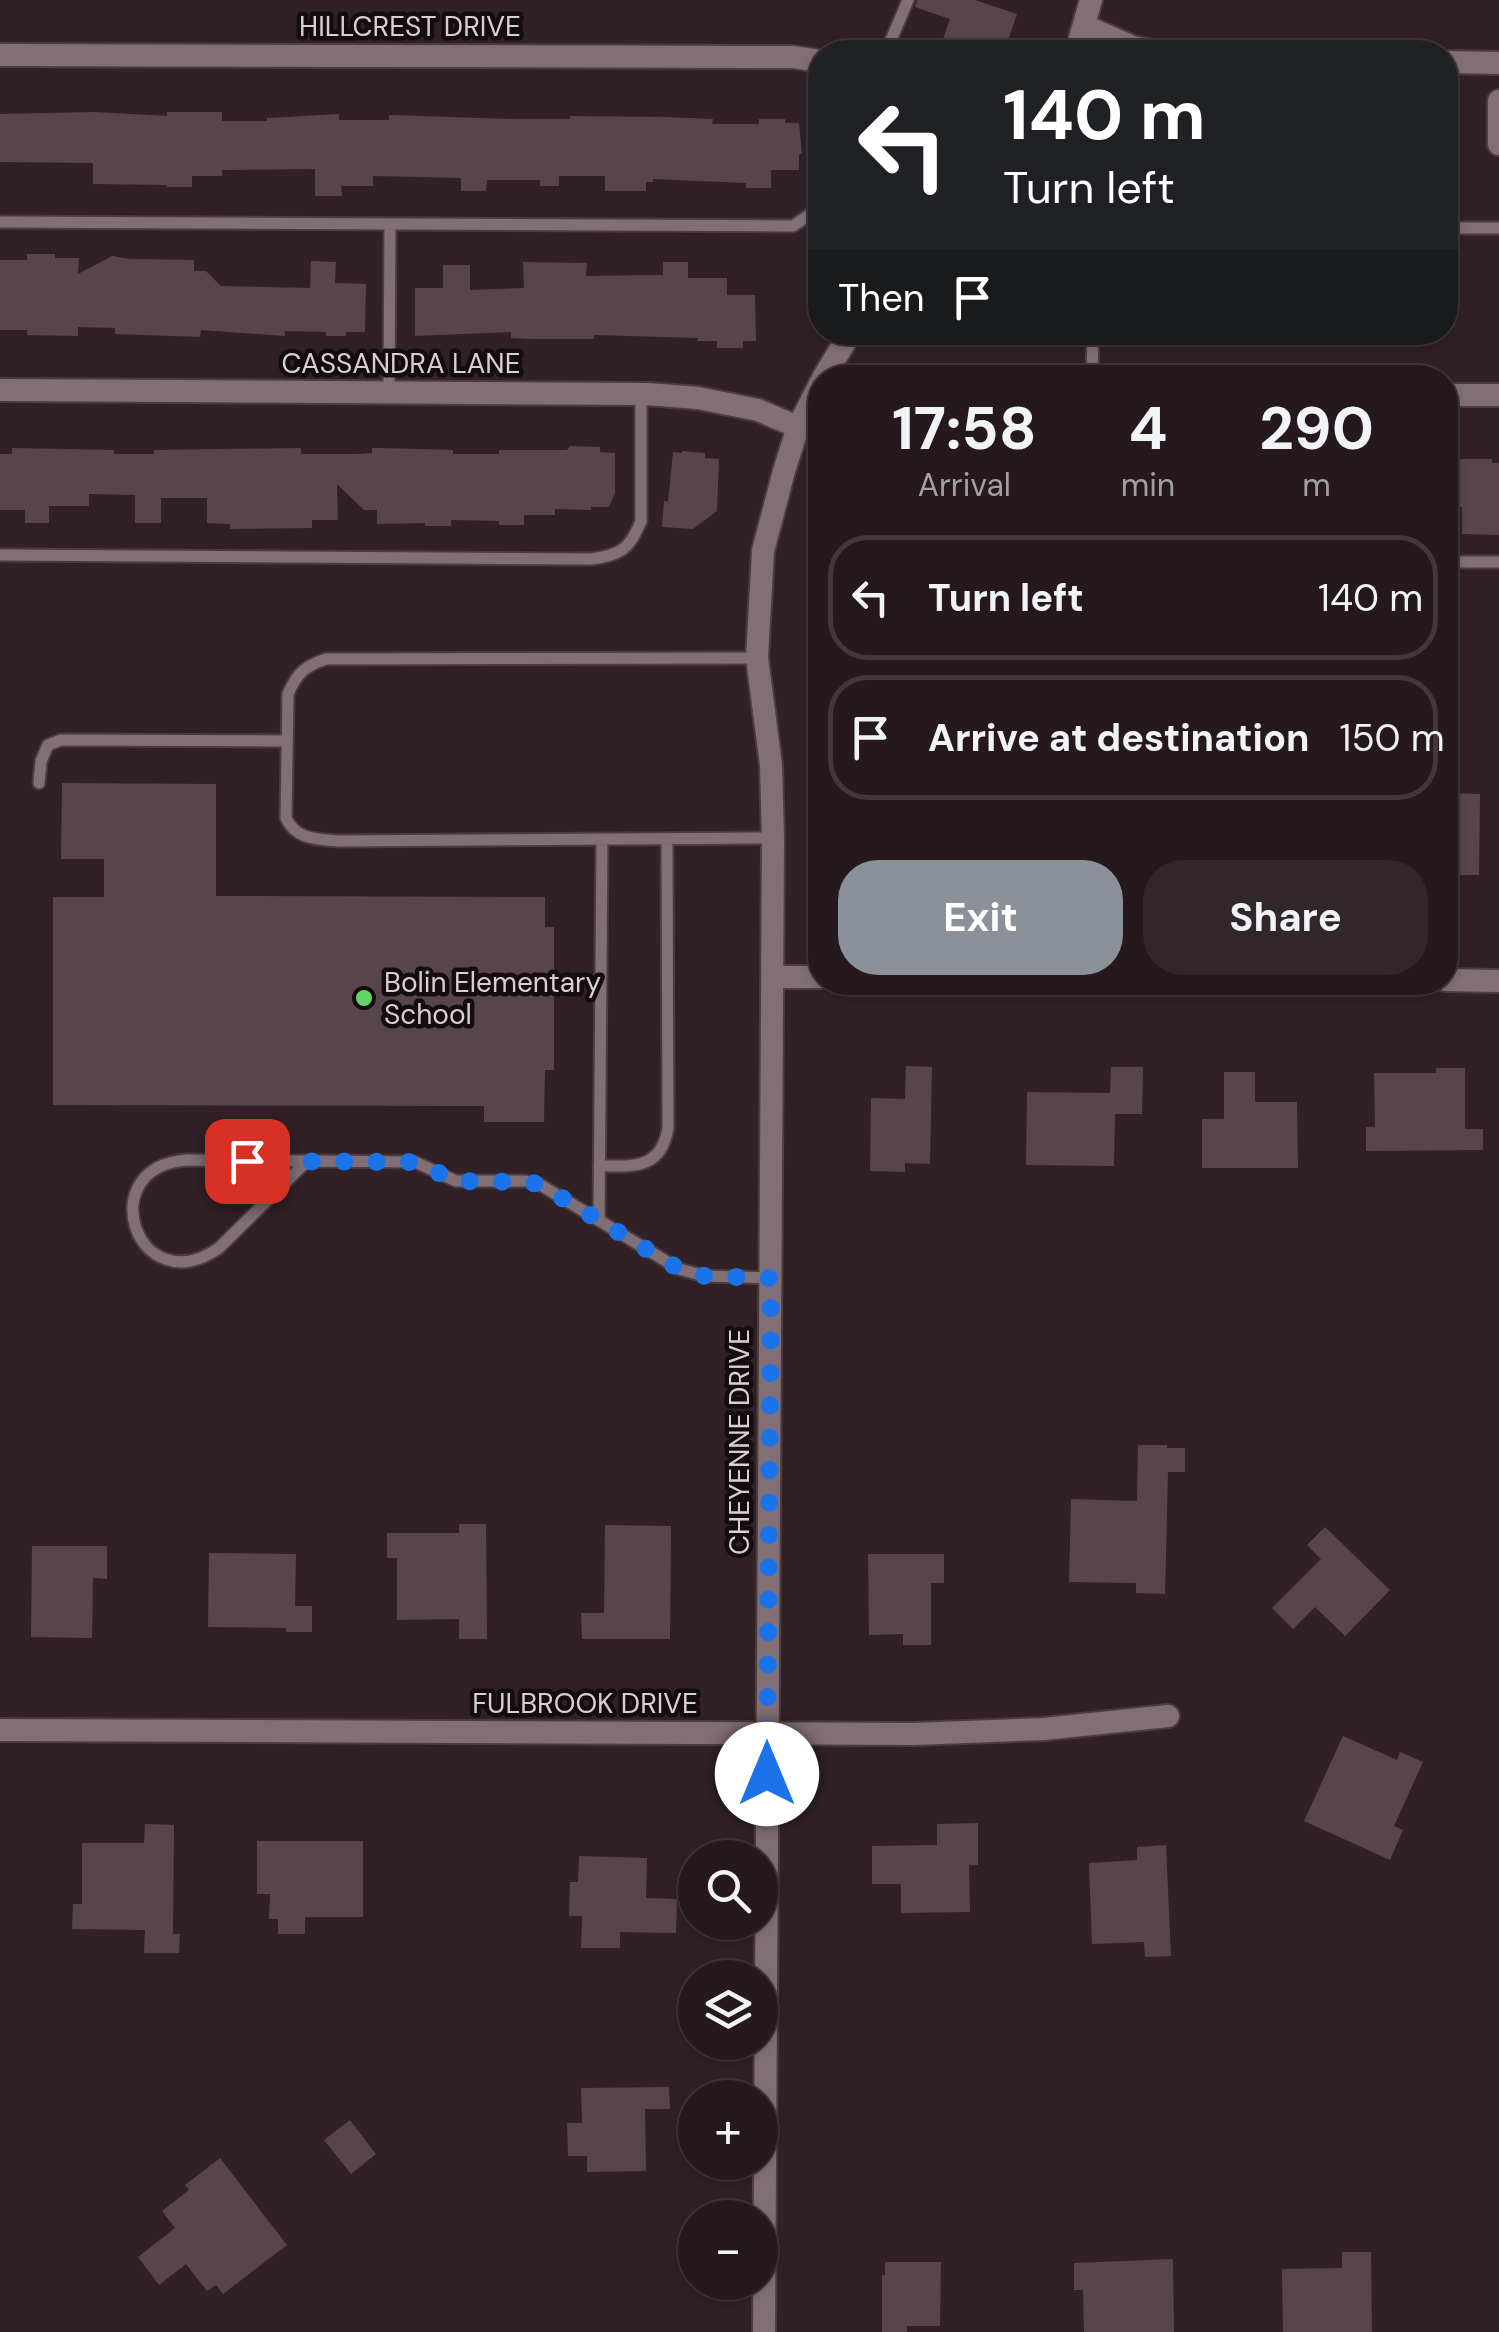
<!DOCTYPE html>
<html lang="en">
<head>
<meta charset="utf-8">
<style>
  :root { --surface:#25191d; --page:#31262a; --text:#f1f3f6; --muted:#a3a0a4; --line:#42383b; --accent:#8c9099 }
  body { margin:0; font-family:"DM Sans",sans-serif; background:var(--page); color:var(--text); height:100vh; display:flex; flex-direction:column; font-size:38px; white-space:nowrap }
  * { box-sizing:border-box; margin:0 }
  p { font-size:32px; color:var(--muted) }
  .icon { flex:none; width:55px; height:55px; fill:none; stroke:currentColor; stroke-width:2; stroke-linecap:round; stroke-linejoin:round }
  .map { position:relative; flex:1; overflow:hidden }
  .drawer { position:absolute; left:808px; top:365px; width:650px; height:630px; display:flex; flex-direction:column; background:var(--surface); border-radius:40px; box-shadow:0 2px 8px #0004,0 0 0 2px var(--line) }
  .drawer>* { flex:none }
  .top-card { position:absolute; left:808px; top:40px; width:650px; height:305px; border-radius:40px; box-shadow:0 2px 8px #0004,0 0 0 2px var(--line); background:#202124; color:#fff; overflow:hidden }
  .buttons { position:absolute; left:678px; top:1840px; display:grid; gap:20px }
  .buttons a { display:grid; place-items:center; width:100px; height:100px; border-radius:50%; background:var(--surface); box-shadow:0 2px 8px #0004,0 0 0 2px var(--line); font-size:50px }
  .pin { position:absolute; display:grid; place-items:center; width:85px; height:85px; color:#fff; margin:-42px; border-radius:20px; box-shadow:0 5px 15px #0006 }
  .me { position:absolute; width:110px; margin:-55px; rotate:0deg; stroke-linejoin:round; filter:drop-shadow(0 0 8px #0008) }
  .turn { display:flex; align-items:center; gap:35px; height:210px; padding:0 30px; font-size:45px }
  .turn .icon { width:130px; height:130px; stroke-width:2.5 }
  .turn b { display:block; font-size:70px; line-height:85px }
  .then { display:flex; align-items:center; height:95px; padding:0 30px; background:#0003; gap:20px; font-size:38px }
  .eta { display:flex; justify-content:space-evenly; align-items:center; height:170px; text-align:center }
  .eta b { font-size:60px; font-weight:700; line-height:70px }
  .action { display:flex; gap:20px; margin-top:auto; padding:20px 30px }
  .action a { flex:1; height:115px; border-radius:40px; background:var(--accent); color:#fff; font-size:40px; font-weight:700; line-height:115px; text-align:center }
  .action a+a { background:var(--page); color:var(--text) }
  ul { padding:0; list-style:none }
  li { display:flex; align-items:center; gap:30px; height:125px; margin:0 20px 15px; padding:0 10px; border:5px solid var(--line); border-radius:40px }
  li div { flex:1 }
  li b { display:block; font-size:38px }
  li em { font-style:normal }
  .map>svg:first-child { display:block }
</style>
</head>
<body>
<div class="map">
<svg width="1499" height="2332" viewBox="0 0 1499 2332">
  <rect width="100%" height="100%" fill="#312127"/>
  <path fill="#57454b" d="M 917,0 L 975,0 L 1017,14 L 1004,52 L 983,52 L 943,39 L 950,19 L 915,7 Z
    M 94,112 L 167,116 L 167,112 L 222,112 L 222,121 L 267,121 L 267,118 L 339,114 L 339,120 L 389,120 L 389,115 L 513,119 L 570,119 L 570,116 L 665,117 L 713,119 L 712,124 L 759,124 L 759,119 L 785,119 L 785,123 L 799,123 L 802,154 L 799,154 L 799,170 L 771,170 L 771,188 L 746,188 L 746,183 L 653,179 L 653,182 L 646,182 L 646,191 L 605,191 L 605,176 L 559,176 L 559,186 L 540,186 L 540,180 L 487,180 L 486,191 L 461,191 L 461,178 L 373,176 L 373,186 L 341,186 L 342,196 L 315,196 L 315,169 L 222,170 L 222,176 L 192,176 L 192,187 L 167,187 L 167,185 L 93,184 L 93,163 L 0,162 L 0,114 Z
    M 27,254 L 55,254 L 55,258 L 79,258 L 78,274 L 112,256 L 130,259 L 194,260 L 194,271 L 206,271 L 221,286 L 310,288 L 311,261 L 336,262 L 335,283 L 366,284 L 365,332 L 346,332 L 346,336 L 326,336 L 326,332 L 285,331 L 285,336 L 201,330 L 200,337 L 115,334 L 115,328 L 78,327 L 78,336 L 27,335 L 27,330 L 0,330 L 0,260 L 27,260 Z
    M 523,262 L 587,263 L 586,276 L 663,275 L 663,262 L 688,262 L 688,278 L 727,278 L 727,295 L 755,295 L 756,341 L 743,341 L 743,348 L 717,348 L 717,341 L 698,341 L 698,338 L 594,335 L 594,339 L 529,339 L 511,338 L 511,332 L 415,336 L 415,288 L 443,288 L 443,265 L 470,265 L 470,290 L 524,288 Z
    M 570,446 L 600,447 L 600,452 L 615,453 L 615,493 L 609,507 L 591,507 L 591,510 L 555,509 L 555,515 L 524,515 L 524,525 L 499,525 L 499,521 L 451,520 L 451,526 L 425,526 L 425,523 L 377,524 L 377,510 L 364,510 L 337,484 L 338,520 L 312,520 L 312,528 L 230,529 L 230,524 L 207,523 L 207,498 L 161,498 L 161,523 L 135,523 L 135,495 L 89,494 L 89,506 L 49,506 L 49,523 L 25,523 L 25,510 L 0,510 L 0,454 L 12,454 L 12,448 L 114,450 L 114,454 L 154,454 L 154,450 L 301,448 L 301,454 L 358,454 L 372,453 L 372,448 L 381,448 L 453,450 L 453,454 L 499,454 L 499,450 L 567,450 Z
    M 682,451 L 705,453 L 705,458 L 719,459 L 717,511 L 693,529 L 662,527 L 664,501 L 668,502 L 673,452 L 682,453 Z
    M 1445,459 L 1492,459 L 1492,463 L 1499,463 L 1499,535 L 1462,534 L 1462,507 L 1445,507 Z
    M 62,783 L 216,784 L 216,896 L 545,897 L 545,927 L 554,927 L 554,1070 L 545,1070 L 544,1122 L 484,1122 L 484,1106 L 53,1105 L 53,897 L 104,897 L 104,859 L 61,859 Z
    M 1445,793 L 1480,794 L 1479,875 L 1451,875 L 1451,866 L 1445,866 Z
    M 906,1066 L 932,1067 L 930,1164 L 905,1163 L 905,1172 L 870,1171 L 871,1098 L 905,1099 Z
    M 1111,1067 L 1143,1067 L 1142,1114 L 1115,1114 L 1114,1166 L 1026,1165 L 1027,1092 L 1110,1093 Z
    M 1436,1068 L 1465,1068 L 1465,1129 L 1483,1129 L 1483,1150 L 1366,1151 L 1366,1127 L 1375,1127 L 1374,1073 L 1436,1073 Z
    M 1224,1072 L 1255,1072 L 1255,1102 L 1297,1102 L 1298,1168 L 1202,1168 L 1202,1119 L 1224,1119 Z
    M 1138,1445 L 1167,1445 L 1167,1448 L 1185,1448 L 1185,1472 L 1168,1472 L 1165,1594 L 1136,1593 L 1136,1583 L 1069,1582 L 1071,1499 L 1137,1501 Z
    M 459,1524 L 486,1524 L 487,1639 L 459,1639 L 459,1619 L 397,1620 L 397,1558 L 387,1558 L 387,1533 L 459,1533 Z
    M 605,1525 L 671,1526 L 670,1639 L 582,1639 L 581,1613 L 604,1613 Z
    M 1325,1527 L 1390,1590 L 1345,1636 L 1315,1607 L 1293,1629 L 1272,1608 L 1321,1559 L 1307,1545 Z
    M 32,1546 L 107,1546 L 107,1579 L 93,1578 L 92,1638 L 31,1637 Z
    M 209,1553 L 296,1554 L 295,1606 L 312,1606 L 312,1632 L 286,1632 L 286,1628 L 208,1627 Z
    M 868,1554 L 944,1554 L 944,1583 L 931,1583 L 931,1645 L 903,1645 L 903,1634 L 869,1635 Z
    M 1343,1736 L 1397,1760 L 1400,1752 L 1423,1762 L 1394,1826 L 1403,1830 L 1390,1860 L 1304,1821 Z
    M 978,1823 L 978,1865 L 969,1865 L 970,1912 L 901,1913 L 901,1884 L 872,1884 L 872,1846 L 937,1845 L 937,1824 Z
    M 145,1824 L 174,1825 L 173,1934 L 180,1934 L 179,1953 L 144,1953 L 145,1930 L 72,1929 L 73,1904 L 82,1904 L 82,1843 L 144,1843 Z
    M 257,1841 L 363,1841 L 363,1917 L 305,1917 L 305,1934 L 278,1934 L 278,1919 L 269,1919 L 270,1894 L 257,1894 Z
    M 1166,1845 L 1171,1956 L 1145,1957 L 1144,1942 L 1092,1944 L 1089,1863 L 1137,1860 L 1137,1847 Z
    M 579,1856 L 647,1858 L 646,1898 L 677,1899 L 676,1933 L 620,1932 L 620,1948 L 581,1948 L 582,1916 L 569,1916 L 570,1882 L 578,1882 Z
    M 669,2087 L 670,2109 L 645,2109 L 646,2171 L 587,2172 L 587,2156 L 568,2156 L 567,2123 L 582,2123 L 581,2088 Z
    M 350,2120 L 376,2154 L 351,2174 L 324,2140 Z
    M 220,2158 L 287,2245 L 223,2294 L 216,2285 L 207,2291 L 186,2264 L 159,2285 L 138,2257 L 175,2228 L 162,2211 L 189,2190 L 185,2185 Z
    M 1342,2252 L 1371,2252 L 1372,2332 L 1283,2332 L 1282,2269 L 1342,2268 Z
    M 1173,2259 L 1174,2332 L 1084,2332 L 1083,2290 L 1074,2290 L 1074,2263 Z
    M 885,2262 L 941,2262 L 940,2326 L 907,2326 L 907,2332 L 882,2332 L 882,2275 L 885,2275 Z"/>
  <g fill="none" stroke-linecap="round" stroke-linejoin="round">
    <g stroke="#4a3d42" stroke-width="15">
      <path id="service" d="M 886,52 L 908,0
        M 0,222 L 793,226 L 809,215 L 820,200
        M 1445,228 L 1499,228
        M 1092,378 L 1093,332
        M 389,393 L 390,224
        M 0,555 L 591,559 C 621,555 630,549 641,521 L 641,394
        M 1445,562 L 1499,562
        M 757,658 L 326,659 C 305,666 297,673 288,694 L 286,818 C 296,840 317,839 338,841 L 773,838
        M 39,783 L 41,761 L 48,745 L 61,740 L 287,741
        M 307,1161 L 219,1248 C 137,1305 90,1167 187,1160 L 415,1162 L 456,1181 L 526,1181 L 539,1184 L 679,1269 L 705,1276 L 771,1278
        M 599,1166 C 633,1166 661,1170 668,1128 L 667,839
        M 599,1220 L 602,839"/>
    </g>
    <g stroke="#4a3d42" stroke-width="26">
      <path id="minor" d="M 1085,26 L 1133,47 L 1157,52
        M 1076,52 L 1091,0
        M 0,55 L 793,57 L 820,61
        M 1445,62 L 1499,63
        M 1499,101 L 1499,144
        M 823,378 L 851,332
        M 0,390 L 647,394 L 698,398 L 758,410 L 798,427
        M 1445,395 L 1499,395
        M 772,977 L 820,977
        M 1445,980 L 1499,981
        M 0,1730 L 914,1734 L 1044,1729 L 1168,1716
        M 764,2332 L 773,838 L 771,765 L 757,658 L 763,551 L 784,471 L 798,427 L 820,384"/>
    </g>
    <use href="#service" stroke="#826f76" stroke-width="11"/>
    <use href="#minor" stroke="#826f76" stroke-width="22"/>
  </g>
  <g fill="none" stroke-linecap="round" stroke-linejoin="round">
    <path stroke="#1a73e8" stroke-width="18" stroke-dasharray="0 32.4" d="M 247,1161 L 415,1162 L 456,1181 L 526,1182 L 539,1184 L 679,1269 L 705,1276 L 771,1278 L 767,1774"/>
  </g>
  <circle fill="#65d467" stroke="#140d10" stroke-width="4" cx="364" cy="998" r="10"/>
  <g text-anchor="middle" stroke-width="9" stroke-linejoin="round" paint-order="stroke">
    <g font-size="28" fill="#d9ced2" stroke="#140d10">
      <text x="410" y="36">HILLCREST DRIVE</text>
      <text x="401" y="373">CASSANDRA LANE</text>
      <text transform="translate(739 1442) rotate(-90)" y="10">CHEYENNE DRIVE</text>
      <text x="585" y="1713">FULBROOK DRIVE</text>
    </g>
    <g font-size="28" fill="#d9ced2" stroke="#140d10" text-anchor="start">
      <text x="384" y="992">Bolin Elementary<tspan x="384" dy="32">School</tspan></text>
    </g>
  </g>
</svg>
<div class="buttons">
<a><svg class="icon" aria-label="search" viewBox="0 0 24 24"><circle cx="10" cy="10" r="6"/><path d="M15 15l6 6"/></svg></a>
<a><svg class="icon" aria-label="layers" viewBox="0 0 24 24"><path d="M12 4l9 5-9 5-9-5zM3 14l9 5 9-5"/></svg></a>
<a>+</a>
<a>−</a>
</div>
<div class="pin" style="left:247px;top:1161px;background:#d93025"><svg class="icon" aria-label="arrive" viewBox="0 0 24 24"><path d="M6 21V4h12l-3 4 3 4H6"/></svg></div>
<svg class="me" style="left:767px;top:1774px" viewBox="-20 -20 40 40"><circle r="19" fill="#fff"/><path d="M0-13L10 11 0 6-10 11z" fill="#1a73e8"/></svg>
<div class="top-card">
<div class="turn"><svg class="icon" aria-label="left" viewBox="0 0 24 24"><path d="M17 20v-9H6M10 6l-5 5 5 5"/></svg><div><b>140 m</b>Turn left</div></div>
<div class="then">Then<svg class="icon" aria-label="arrive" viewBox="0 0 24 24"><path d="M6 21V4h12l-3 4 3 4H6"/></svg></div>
</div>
<section class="drawer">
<div class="eta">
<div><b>17:58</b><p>Arrival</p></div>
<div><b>4</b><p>min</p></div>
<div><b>290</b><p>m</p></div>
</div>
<ul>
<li><svg class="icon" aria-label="left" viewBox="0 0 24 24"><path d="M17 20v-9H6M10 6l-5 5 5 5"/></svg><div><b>Turn left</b></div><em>140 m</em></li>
<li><svg class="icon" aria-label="arrive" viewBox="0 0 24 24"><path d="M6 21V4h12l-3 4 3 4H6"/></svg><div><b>Arrive at destination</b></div><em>150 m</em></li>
</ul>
<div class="action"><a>Exit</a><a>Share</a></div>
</section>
</div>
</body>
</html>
